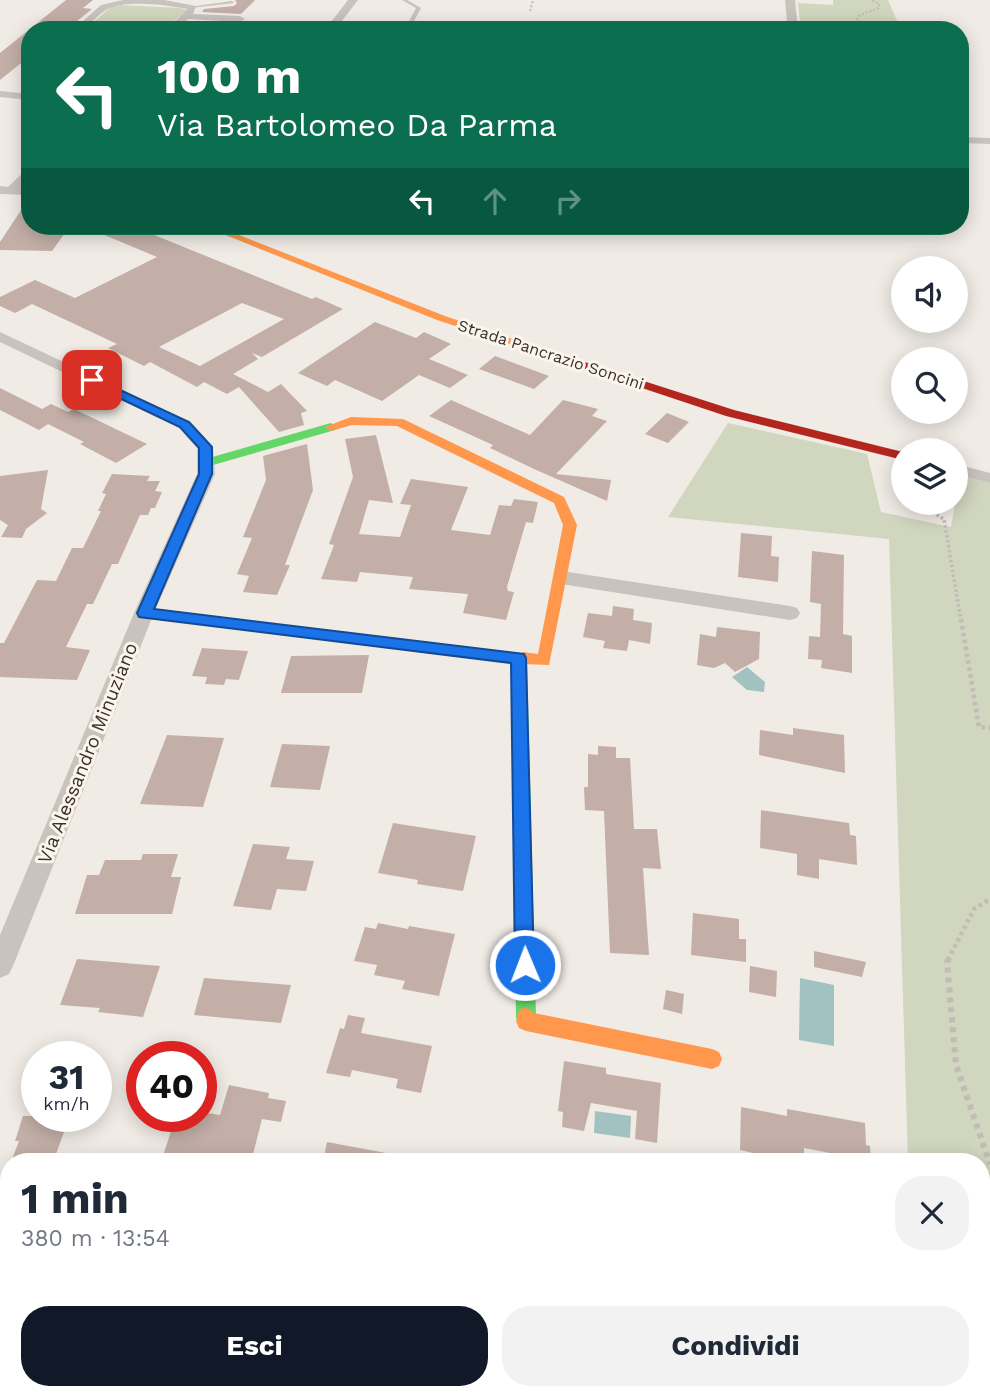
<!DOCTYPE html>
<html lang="it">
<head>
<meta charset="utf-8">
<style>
  :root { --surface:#fff; --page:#f2f2f3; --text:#1f2937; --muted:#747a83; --accent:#111827 }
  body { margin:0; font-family:"Work Sans",sans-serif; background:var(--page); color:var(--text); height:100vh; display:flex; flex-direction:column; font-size:26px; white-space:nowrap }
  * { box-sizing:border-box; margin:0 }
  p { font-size:23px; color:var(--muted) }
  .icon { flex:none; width:38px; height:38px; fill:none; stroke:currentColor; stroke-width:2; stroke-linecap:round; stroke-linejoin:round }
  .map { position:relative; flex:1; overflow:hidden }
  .details { position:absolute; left:0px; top:1153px; width:990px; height:247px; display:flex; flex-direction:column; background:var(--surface); border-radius:28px 28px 0 0; box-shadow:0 4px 18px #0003 }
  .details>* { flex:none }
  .hud { position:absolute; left:21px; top:21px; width:948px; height:214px; border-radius:28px; box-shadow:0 4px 18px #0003; background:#0b6e4f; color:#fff; overflow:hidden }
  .buttons { position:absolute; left:891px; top:256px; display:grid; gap:14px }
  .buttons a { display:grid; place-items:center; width:77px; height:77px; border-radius:50%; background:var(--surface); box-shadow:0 4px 18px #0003; font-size:35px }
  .speed { position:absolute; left:21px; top:1041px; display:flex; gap:14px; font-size:35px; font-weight:700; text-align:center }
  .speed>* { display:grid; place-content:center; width:91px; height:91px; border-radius:50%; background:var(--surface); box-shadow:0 4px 18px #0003; line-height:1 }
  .speed small { font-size:18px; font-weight:400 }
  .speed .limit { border:10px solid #d22; background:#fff; color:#111 }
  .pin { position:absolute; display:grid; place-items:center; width:60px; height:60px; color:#fff; margin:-30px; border-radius:14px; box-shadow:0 4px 10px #0006 }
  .me { position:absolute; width:77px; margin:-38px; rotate:359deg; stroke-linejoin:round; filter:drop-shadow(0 0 5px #0008) }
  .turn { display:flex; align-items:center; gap:24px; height:147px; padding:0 21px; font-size:32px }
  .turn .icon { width:91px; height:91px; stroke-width:2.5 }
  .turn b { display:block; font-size:49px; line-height:60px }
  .lanes { display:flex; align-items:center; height:66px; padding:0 21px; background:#0003; justify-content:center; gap:35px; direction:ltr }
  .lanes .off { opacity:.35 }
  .round { display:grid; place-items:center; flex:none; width:74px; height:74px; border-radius:28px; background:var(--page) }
  .overview { display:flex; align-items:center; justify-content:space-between; height:119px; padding:0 21px }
  h1 { font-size:42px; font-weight:700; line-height:52px }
  .primary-button { display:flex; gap:14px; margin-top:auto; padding:14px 21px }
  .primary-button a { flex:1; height:80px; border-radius:28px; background:var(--accent); color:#fff; font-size:28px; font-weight:700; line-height:80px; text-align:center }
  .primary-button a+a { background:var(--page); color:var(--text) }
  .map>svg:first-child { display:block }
</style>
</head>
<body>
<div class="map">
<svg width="990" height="1399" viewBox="0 0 990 1399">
  <rect width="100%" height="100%" fill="#f0ebe5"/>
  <path fill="#d1d6bf" d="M 833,0 L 888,0 L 901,30 L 807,30 L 800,22 L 798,3 L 833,5 Z
    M 120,5 L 181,8 L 186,10 L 165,30 L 84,30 L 111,7 Z
    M 728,423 L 867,454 L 881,512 L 951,527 L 960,475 L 990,483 L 990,1399 L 916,1399 L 915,1391 L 982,1391 L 982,1162 L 908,1162 L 889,539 L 668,517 Z"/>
  <path fill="#a1c2c1" d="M 747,667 L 765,682 L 764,692 L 747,690 L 732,677 Z
    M 800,978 L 834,985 L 834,1046 L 799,1040 Z
    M 595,1111 L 631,1116 L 630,1138 L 594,1133 Z"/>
  <path fill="#c3afa7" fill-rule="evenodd" d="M 66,0 L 93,0 L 83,8 L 92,9 L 66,30 L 30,30 L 30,56 L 0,80 L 0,53 Z
    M 235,0 L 255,0 L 241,14 L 202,12 L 204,9 L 234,6 L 237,3 Z
    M 192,22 L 231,24 L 225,30 L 185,30 Z
    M 29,198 L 30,226 L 70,226 L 52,251 L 0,250 L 0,242 Z
    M 83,226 L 132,226 L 312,299 L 316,297 L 343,309 L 262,357 L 252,353 L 258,359 L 233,374 L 268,392 L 281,384 L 307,411 L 301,413 L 304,425 L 279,432 L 239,387 L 227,394 L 204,382 L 197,387 L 150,362 L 144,366 L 108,348 L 117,344 L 32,304 L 15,313 L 0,306 L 0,297 L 35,280 L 75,298 L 157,257 ZM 242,303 L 284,319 L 200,366 L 159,347 Z
    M 375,322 L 416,338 L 424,332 L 451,344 L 429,359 L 468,375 L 450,388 L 419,375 L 382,401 L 335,380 L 327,386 L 298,373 Z
    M 495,356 L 549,376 L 534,389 L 479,369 Z
    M 0,388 L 42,409 L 51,404 L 68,412 L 74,409 L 147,444 L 116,463 L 80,444 L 84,442 L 48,424 L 39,430 L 0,410 Z
    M 451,400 L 530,435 L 563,400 L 598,409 L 592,416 L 607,421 L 556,474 L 611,480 L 607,501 L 534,469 L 490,448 L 493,445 L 429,416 Z
    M 667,413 L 689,422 L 668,443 L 645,434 Z
    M 376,435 L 393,503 L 369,500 L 359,534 L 400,537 L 411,505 L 400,504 L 411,479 L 468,487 L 451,530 L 490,535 L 499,505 L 511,506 L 514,499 L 538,502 L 533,523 L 526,522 L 507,587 L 508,591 L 514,592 L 506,620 L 463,613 L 468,594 L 409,589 L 413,577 L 360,572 L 357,582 L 321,579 L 334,545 L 329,544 L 353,477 L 345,439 Z
    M 307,444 L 313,490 L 285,565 L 290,565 L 277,595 L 243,592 L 249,576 L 237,574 L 252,538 L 243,537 L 266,480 L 263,456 Z
    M 48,470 L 41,509 L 47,513 L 26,529 L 22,538 L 1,537 L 8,525 L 0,520 L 0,476 Z
    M 112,474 L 150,476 L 147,481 L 160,481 L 155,491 L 162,492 L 155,508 L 151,508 L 148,515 L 140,515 L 118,564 L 112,564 L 93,604 L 87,604 L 66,647 L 90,650 L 77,680 L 0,677 L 0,643 L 4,643 L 37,580 L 56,581 L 72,548 L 83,548 L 101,511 L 98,511 L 106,494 L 102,493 Z
    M 741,533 L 772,536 L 771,556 L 779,557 L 778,582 L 738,577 Z
    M 812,551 L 844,555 L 843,634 L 852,636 L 852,673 L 821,668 L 822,660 L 808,659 L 809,636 L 820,637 L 821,604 L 810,602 Z
    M 613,606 L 634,609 L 633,620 L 652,623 L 650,644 L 629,640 L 627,651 L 603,648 L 605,641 L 583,637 L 588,613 L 612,616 Z
    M 717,627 L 760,632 L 759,659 L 735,672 L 725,663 L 714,668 L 697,665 L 700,634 L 716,637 Z
    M 202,648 L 248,651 L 239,680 L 226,679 L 224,685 L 205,684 L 207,677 L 192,676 Z
    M 369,655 L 362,693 L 281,693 L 291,656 Z
    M 793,728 L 844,735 L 845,773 L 759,755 L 760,730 L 793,735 Z
    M 167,735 L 224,738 L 203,807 L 140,804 Z
    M 282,744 L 330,746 L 320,790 L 270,787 Z
    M 598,746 L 616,747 L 616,758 L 630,758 L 634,829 L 657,829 L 661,869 L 643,868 L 649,955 L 610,953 L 604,811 L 585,810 L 584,787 L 588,787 L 588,754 L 598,755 Z
    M 761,810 L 849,823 L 850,835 L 856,836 L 857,865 L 819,859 L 819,879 L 797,875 L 797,854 L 760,848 Z
    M 393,823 L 476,836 L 463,891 L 417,884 L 418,880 L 378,873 Z
    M 253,844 L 290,847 L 286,859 L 314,861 L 306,891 L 277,889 L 271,910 L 233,906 Z
    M 143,854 L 178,854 L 171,877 L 181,877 L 172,914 L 75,914 L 87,875 L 99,875 L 105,860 L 141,860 Z
    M 693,913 L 739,919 L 739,939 L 746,939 L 746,962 L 691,955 Z
    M 378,923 L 408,929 L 409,926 L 455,934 L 439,996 L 402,989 L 405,981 L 374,975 L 377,965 L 354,961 L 365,927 L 376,929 Z
    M 814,951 L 866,962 L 862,977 L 814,967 Z
    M 77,959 L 160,966 L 143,1017 L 98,1012 L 100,1008 L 60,1005 Z
    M 750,966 L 777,971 L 776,997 L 749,992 Z
    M 204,978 L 291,985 L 281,1023 L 194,1015 Z
    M 666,990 L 684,994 L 682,1014 L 663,1009 Z
    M 348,1015 L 365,1018 L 361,1033 L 432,1046 L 421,1093 L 396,1088 L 398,1079 L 352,1070 L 350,1077 L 326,1073 L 340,1028 L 344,1029 Z
    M 564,1061 L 606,1068 L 606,1074 L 661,1083 L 657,1143 L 635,1139 L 637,1111 L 591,1103 L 584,1131 L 562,1127 L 563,1112 L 558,1111 Z
    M 229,1085 L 269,1093 L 268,1098 L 286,1101 L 281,1122 L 262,1119 L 251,1162 L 161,1162 L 176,1116 L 201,1116 L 201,1112 L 220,1115 Z
    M 741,1107 L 787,1116 L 787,1109 L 865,1123 L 866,1145 L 870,1146 L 871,1162 L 851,1162 L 850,1157 L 804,1148 L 804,1158 L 789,1156 L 789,1162 L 753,1157 L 753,1153 L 740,1150 Z
    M 23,1116 L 70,1116 L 53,1162 L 11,1162 L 19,1141 L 15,1141 Z
    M 327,1142 L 386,1153 L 385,1162 L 323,1162 Z"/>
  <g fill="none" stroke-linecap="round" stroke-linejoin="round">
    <path stroke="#c2bbb6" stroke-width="2" stroke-dasharray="2 2" stroke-linecap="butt" d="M 530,11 L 533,0
      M 866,28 L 857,20 L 860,15 L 879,8 L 879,4 L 872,0
      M 862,30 L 872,30"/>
    <path stroke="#c2bbb6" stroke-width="3.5" stroke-dasharray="2.5 2.5" stroke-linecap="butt" d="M 901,494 L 903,496
      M 915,502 L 944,519 L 961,621"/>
    <path stroke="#c2bbb6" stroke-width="4.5" stroke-dasharray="3.5 3.5" stroke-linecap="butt" d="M 961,619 L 979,727 L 990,728
      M 948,960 L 974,909 L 990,899"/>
    <path stroke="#c2bbb6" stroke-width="6" stroke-dasharray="5 5" stroke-linecap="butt" d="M 949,958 L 947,962 L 956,1065 L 990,1164"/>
    <path fill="#c9c3be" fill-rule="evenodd" d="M 402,0 L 407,0 L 421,8 L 413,23 L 420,30 L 415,30 L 408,23 L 416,8 Z
      M 232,1 L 234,3 L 191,8 L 189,7 Z"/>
    <path fill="#c9c3be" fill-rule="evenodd" d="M 123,0 L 164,0 L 196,6 L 193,14 L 240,16 L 245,19 L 240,22 L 188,19 L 178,30 L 167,30 L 187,9 C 168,5 127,0 110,8 C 95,14 91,30 73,30 L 101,5 Z
      M 348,0 L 358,0 L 335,30 L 325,30 Z
      M 785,0 L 795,0 L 797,20 L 807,30 L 796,30 L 787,21 Z
      M 0,91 L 30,94 L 30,100 L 0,97 Z
      M 961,137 L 990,138 L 990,144 L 961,143 Z
      M 30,166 L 30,178 L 21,187 L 30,187 L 30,195 L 0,194 L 0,186 L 8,187 Z
      M 0,332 L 191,422 L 213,447 L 215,474 L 154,613 L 13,966 L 9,974 L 0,978 L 0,935 L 134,613 L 197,474 L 197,448 L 179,428 L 0,342 Z
      M 956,464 L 990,473 L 990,483 L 956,474 Z
      M 562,571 L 790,606 L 797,608 L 800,613 L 797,618 L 790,620 L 555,583 L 553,578 L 555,573 Z
      M 0,1251 L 9,1253 L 9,1283 L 0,1281 Z
      M 527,1391 L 590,1391 L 593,1399 L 530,1399 Z"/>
    <path fill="#63d668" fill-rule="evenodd" d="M 331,423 L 337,427 L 335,430 L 206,467 L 200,463 L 202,460 Z
      M 144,608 L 528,654 L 531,658 L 527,662 L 536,1017 L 533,1024 L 526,1027 L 519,1024 L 516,1017 L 511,662 L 144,618 L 137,613 Z"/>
    <path fill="#ff974d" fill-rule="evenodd" d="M 203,226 L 216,226 L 445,316 L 547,351 L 537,353 L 437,320 Z
      M 351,417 L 403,419 L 564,497 L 577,525 L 549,665 L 523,664 L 515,658 L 523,652 L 538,654 L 563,525 L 554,503 L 397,426 L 352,425 L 331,431 L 325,427 Z
      M 526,1007 L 534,1013 L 712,1049 L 719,1052 L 722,1059 L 719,1066 L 712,1069 L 526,1031 L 519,1028 L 516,1021 L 519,1010 Z"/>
    <path fill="#b3261e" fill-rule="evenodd" d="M 541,348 L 734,410 L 903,452 L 903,460 L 726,416 L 537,353 L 535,351 Z"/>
  </g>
  <path fill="#1a73e8" stroke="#114b97" stroke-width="2" d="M 92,377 L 189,422 L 212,447 L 212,474 L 154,609 L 524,654 L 526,658 L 534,965 L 532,972 L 525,974 L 518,972 L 515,965 L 511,663 L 139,617 L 137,613 L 199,474 L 199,448 L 180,427 L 88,383 L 88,378 Z"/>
  <g text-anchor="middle" stroke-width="6" stroke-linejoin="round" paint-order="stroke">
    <g font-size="16" fill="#3b302b" stroke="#fbf5ee">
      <text transform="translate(551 354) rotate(18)" y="6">Strada Pancrazio Soncini</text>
    </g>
    <g font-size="19" fill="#3b302b" stroke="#fbf5ee">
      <text transform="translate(87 753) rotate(-68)" y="7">Via Alessandro Minuziano</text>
    </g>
  </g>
</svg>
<div class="buttons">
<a><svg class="icon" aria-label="sound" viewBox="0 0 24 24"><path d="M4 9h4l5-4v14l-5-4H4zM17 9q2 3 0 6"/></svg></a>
<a><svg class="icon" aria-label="search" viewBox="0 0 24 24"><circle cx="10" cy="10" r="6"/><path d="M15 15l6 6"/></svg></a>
<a><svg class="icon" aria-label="layers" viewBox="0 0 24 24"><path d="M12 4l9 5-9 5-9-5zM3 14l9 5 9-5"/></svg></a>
</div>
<div class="speed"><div>31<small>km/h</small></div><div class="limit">40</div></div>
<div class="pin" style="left:92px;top:380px;background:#d93025"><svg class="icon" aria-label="arrive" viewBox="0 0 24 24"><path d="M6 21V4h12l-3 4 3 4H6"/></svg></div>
<svg class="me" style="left:525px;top:965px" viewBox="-20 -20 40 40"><circle r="17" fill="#1a73e8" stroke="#fff" stroke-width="3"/><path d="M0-11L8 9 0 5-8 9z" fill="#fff"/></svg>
<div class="hud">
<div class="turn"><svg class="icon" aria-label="left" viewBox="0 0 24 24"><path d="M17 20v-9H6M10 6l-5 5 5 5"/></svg><div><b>100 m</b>Via Bartolomeo Da Parma</div></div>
<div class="lanes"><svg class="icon" aria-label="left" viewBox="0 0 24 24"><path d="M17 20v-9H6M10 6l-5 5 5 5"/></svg><svg class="icon off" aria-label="ahead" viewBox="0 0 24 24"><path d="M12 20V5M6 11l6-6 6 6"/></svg><svg class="icon off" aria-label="right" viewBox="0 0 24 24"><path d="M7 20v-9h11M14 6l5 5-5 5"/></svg></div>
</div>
<section class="details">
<div class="overview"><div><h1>1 min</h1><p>380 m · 13:54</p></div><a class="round"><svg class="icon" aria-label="close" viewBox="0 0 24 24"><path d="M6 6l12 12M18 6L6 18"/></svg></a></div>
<div class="primary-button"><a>Esci</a><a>Condividi</a></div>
</section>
</div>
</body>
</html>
